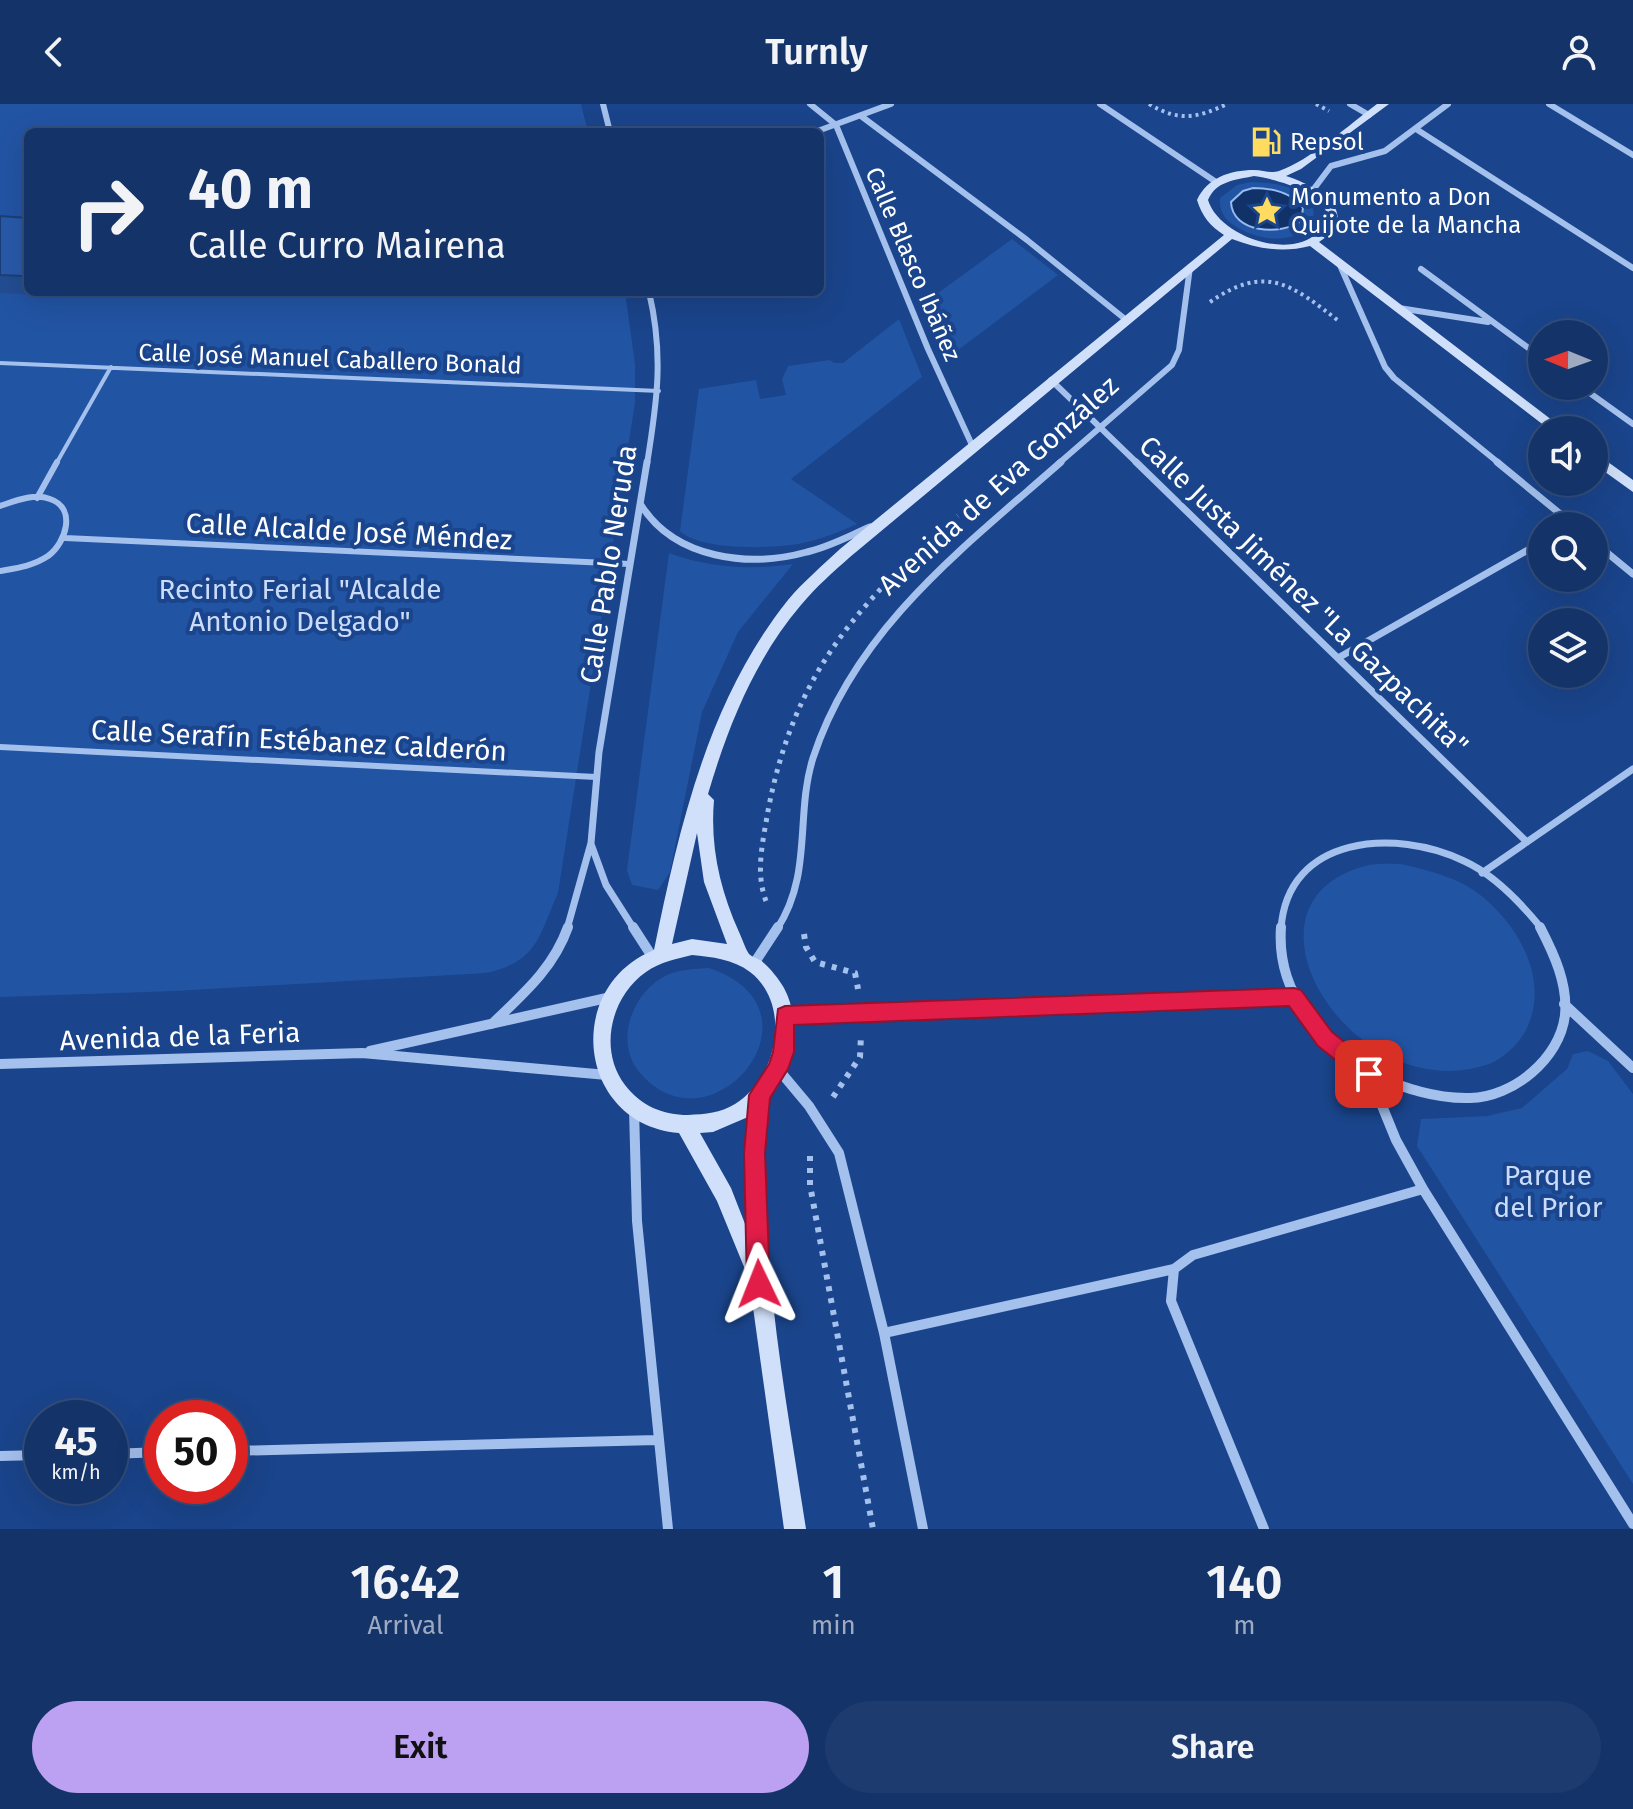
<!DOCTYPE html>
<html lang="en">
<head>
<meta charset="utf-8">
<style>
  :root { --surface:#143368; --page:#1d3b6e; --text:#f1f3f6; --muted:#9daac0; --line:#334e7c; --accent:#bca0f2 }
  body { margin:0; font-family:"Fira Sans",sans-serif; background:var(--page); color:var(--text); height:100vh; display:flex; flex-direction:column; font-size:30px; white-space:nowrap }
  * { box-sizing:border-box; margin:0 }
  p { font-size:26px; color:var(--muted) }
  .icon { flex:none; width:44px; height:44px; fill:none; stroke:currentColor; stroke-width:2; stroke-linecap:round; stroke-linejoin:round }
  .map { position:relative; height:1425px; overflow:hidden }
  .sheet { display:flex; flex-direction:column; background:var(--surface); flex:1 }
  .sheet>* { flex:none }
  .hud { position:absolute; left:24px; top:24px; width:800px; height:168px; border-radius:12px; box-shadow:0 8px 32px #0002,0 0 0 2px var(--line); background:#143368; color:var(--text); overflow:hidden }
  .needle { width:52px; rotate:271deg }
  .fabs { position:absolute; left:1528px; top:216px; display:grid; gap:16px }
  .fabs a { display:grid; place-items:center; width:80px; height:80px; border-radius:50%; background:var(--surface); box-shadow:0 8px 32px #0002,0 0 0 2px var(--line); font-size:40px }
  .speed { position:absolute; left:24px; top:1296px; display:flex; gap:16px; font-size:40px; font-weight:700; text-align:center }
  .speed>* { display:grid; place-content:center; width:104px; height:104px; border-radius:50%; background:var(--surface); box-shadow:0 8px 32px #0002,0 0 0 2px var(--line); line-height:1 }
  .speed small { font-size:20px; font-weight:400 }
  .speed .limit { border:12px solid #d22; background:#fff; color:#111 }
  .pin { position:absolute; display:grid; place-items:center; width:68px; height:68px; color:#fff; margin:-34px; border-radius:16px; box-shadow:0 4px 12px #0006 }
  .me { position:absolute; width:88px; margin:-44px; rotate:358deg; stroke-linejoin:round; filter:drop-shadow(0 0 6px #0008) }
  .turn { display:flex; align-items:center; gap:28px; height:168px; padding:0 32px; font-size:36px }
  .turn .icon { width:104px; height:104px; stroke-width:2.5 }
  .turn b { display:block; font-size:56px; line-height:68px }
  .eta { display:flex; justify-content:space-evenly; align-items:center; height:136px; text-align:center }
  .eta b { font-size:48px; font-weight:600; line-height:56px }
  .cta { display:flex; gap:16px; margin-top:auto; padding:16px 32px }
  .cta a { flex:1; height:92px; border-radius:48px; background:var(--accent); color:#111; font-size:32px; font-weight:600; line-height:92px; text-align:center }
  .cta a+a { background:var(--page); color:var(--text) }
  header { display:flex; justify-content:space-between; align-items:center; height:104px; padding:0 32px; background:var(--surface); font-size:36px; font-weight:600 }
  .map>svg:first-child { display:block }
</style>
</head>
<body>
<header><svg class="icon" aria-label="back" viewBox="0 0 24 24"><path d="M15 5l-7 7 7 7"/></svg>Turnly<svg class="icon" aria-label="person" viewBox="0 0 24 24"><circle cx="12" cy="8" r="4"/><path d="M4 21q1-7 8-7t8 7"/></svg></header>
<div class="map">
<svg width="1633" height="1425" viewBox="0 0 1633 1425">
  <rect width="100%" height="100%" fill="#1a448b"/>
  <path fill="#2254a4" d="M 0,0 L 581,0 L 588,28 L 28,28 L 28,188 L 625,188 L 635,260 L 635,299 L 558,789 C 538,834 538,857 486,869 L 175,887 L 0,893 Z
    M 1251,78 C 1356,79 1313,164 1238,124 C 1226,117 1219,109 1220,94 L 1237,81 Z
    M 1012,135 L 1058,171 L 946,255 L 923,200 Z
    M 899,215 L 922,273 L 791,375 L 857,420 C 839,428 822,435 803,439 C 775,445 700,447 680,427 L 699,285 L 756,276 L 760,295 L 786,291 L 782,275 L 788,262 L 830,256 L 834,259 L 843,259 Z
    M 669,449 C 710,464 750,466 793,460 L 738,528 L 702,608 L 670,768 L 658,786 L 632,781 L 627,766 Z
    M 1401,760 C 1427,766 1453,772 1475,787 C 1518,818 1552,877 1525,928 C 1517,941 1504,954 1489,960 C 1354,1007 1223,800 1365,762 C 1376,759 1390,760 1401,760 Z
    M 709,864 C 833,905 712,1053 640,969 C 613,937 633,887 667,871 C 681,865 695,865 709,864 Z
    M 1588,947 L 1608,957 L 1633,990 L 1633,1380 L 1417,1042 L 1421,1015 L 1487,1012 L 1522,1004 L 1567,965 L 1573,950 Z"/>
  <path fill="#113169" stroke="#97baf0" stroke-width="2" d="M 1253,84 C 1273,84 1291,88 1303,104 L 1301,117 C 1281,132 1232,129 1231,98 L 1243,87 Z"/>
  <g fill="none" stroke-linecap="round" stroke-linejoin="round">
    <path stroke="#a4c0ed" stroke-width="4" stroke-dasharray="3 4" stroke-linecap="butt" d="M 1149,0 C 1179,18 1197,14 1227,0
      M 1316,0 L 1329,7
      M 1210,198 C 1266,159 1292,181 1340,218"/>
    <path stroke="#a4c0ed" stroke-width="5" stroke-dasharray="4 6" stroke-linecap="butt" d="M 766,797 C 755,768 763,737 768,707 C 794,570 856,501 958,412"/>
    <path stroke="#a4c0ed" stroke-width="6" stroke-dasharray="5 7" stroke-linecap="butt" d="M 804,830 L 806,843 L 815,858 L 855,869 L 858,885
      M 833,993 L 860,953 L 861,931
      M 810,1052 L 810,1081 L 873,1425"/>
    <path stroke="#a4c0ed" stroke-width="4" d="M 0,259 L 659,287
      M 56,360 L 111,263"/>
    <path stroke="#a4c0ed" stroke-width="6" d="M 37,394 L 57,358
      M 0,402 C 15,397 34,389 50,395 C 77,404 66,439 48,452 C 33,462 17,464 0,467
      M 65,434 L 630,460
      M 0,643 L 596,673"/>
    <path stroke="#a4c0ed" stroke-width="6" d="M 603,0 L 610,28
      M 810,0 L 836,21 L 928,245 L 972,341
      M 1100,0 L 1216,78
      M 1350,0 L 1369,11
      M 1549,0 L 1633,51
      M 861,12 L 1027,136 L 1125,215
      M 1416,25 L 1633,164
      M 815,28 L 891,0
      M 1313,86 L 1331,62 L 1385,47 L 1448,0
      M 1339,159 L 1385,263 L 1394,274 L 1500,360
      M 1421,165 L 1542,254
      M 1399,204 L 1488,218
      M 1051,276 L 1138,360
      M 1580,282 L 1633,320
      M 647,360 C 657,298 664,251 649,188
      M 1058,360 L 1172,261 L 1179,246 L 1190,163"/>
    <path stroke="#a4c0ed" stroke-width="7" d="M 1136,358 L 1527,738
      M 1497,358 L 1575,422
      M 641,401 C 675,455 749,464 807,448 C 829,443 849,432 870,423
      M 1594,438 L 1633,470
      M 1338,554 L 1542,438
      M 591,740 L 606,781 L 634,825
      M 1482,769 L 1633,665
      M 567,825 L 591,739 L 599,648 L 647,358
      M 777,825 C 813,770 795,711 813,654 C 855,525 963,444 1061,358
      M 1281,825 C 1287,731 1396,724 1464,757 C 1495,771 1521,799 1542,825"/>
    <path stroke="#a4c0ed" stroke-width="10" d="M 633,823 L 653,854
      M 1281,823 C 1276,892 1320,931 1369,970
      M 753,861 L 778,823
      M 1564,900 L 1633,964
      M 785,911 L 1294,893
      M 492,920 C 523,890 553,865 568,823
      M 370,947 L 611,893
      M 0,960 L 362,949 L 607,971
      M 778,965 L 809,1002 L 839,1049 L 884,1229 L 923,1425
      M 1369,970 C 1403,983 1433,995 1470,994 C 1513,993 1560,955 1565,911 C 1568,880 1554,850 1540,823
      M 1369,970 L 1396,1036 L 1423,1085 L 1633,1420
      M 634,1005 L 637,1117 L 668,1425
      M 1174,1165 L 1171,1197 L 1264,1425
      M 884,1229 L 1174,1165 L 1193,1151 L 1423,1085
      M 230,1347 L 657,1336
      M 110,1350 L 162,1348
      M 0,1352 L 42,1351"/>
    <path fill="#d1e0fa" fill-rule="evenodd" d="M 1377,0 L 1389,0 L 1301,65 L 1286,72 C 1315,81 1365,109 1319,138 L 1565,326 L 1550,326 L 1310,142 C 1283,149 1258,145 1232,135 L 850,453 C 833,468 816,483 801,501 C 755,555 728,622 708,690 L 714,696 C 710,743 720,785 739,828 C 742,834 745,844 749,850 C 752,853 757,854 760,856 C 768,861 779,875 784,884 C 802,916 793,967 768,993 C 756,1140 784,1281 806,1425 L 784,1425 L 749,1175 L 717,1097 L 679,1029 C 578,1021 562,883 654,846 C 679,724 708,596 788,496 C 803,478 822,462 840,445 L 1224,131 C 1210,122 1202,112 1197,96 C 1207,74 1230,66 1254,66 C 1263,66 1270,70 1279,67 C 1309,57 1350,20 1377,0 ZM 1254,72 C 1276,75 1352,94 1318,128 C 1290,157 1219,132 1208,96 C 1216,77 1235,76 1254,72 ZM 697,729 L 704,778 L 727,840 L 692,835 L 672,840 ZM 692,851 C 712,853 733,855 750,868 C 792,900 778,974 735,1000 C 720,1009 706,1010 688,1011 C 663,1011 641,1002 625,981 C 598,946 611,892 646,868 C 660,858 676,855 692,851 ZM 748,1013 L 745,1049 L 747,1125 L 731,1084 L 700,1029 L 713,1028 Z
      M 1594,348 L 1633,376 L 1633,388 L 1594,360 Z"/>
  </g>
  <path fill="#224d91" d="M 0,112 L 28,114 L 28,188 L 37,188 L 35,191 L 0,189 Z"/>
  <path fill="#1c3e76" d="M 28,165 L 28,180 L 23,172 Z"/>
  <path fill="#2859a9" stroke="#1c3e76" stroke-width="2" d="M 0,112 L 28,114 L 28,165 L 23,172 L 0,171 Z"/>
  <path fill="#e11d48" stroke="#92132f" stroke-width="2" d="M 1294,884 L 1301,886 L 1332,928 L 1376,963 L 1380,970 L 1376,977 L 1369,980 L 1362,977 L 1318,942 L 1289,902 L 794,921 L 794,948 L 788,965 L 770,994 L 765,1049 L 770,1180 L 767,1188 L 759,1191 L 751,1188 L 747,1180 L 744,1049 L 749,991 L 769,960 L 773,948 L 778,905 L 785,902 Z"/>
  <defs>
    <g id="fuel-bare" transform="scale(2.4)"><path d="M-5.5-6h7V0h2V4h1.3V-2.5L3-4.5l.8-.8L6-3V5H2.5V1h-1V6h-7ZM-4.2-4.7v3.2H.2V-4.7Z" fill="#ffdc60" stroke="#1a448b" stroke-width="2.5" paint-order="stroke"/></g>
    <g id="sight-bare" transform="scale(2.4)"><path d="M0-6L1.8-2.2L6-1.7L2.9 1.2L3.7 5.4L0 3.3L-3.7 5.4L-2.9 1.2L-6-1.7L-1.8-2.2Z" fill="#ffdc60" stroke="#1a448b" stroke-width="2.5" paint-order="stroke"/></g>
  </defs>
  <g fill-rule="evenodd">
    <use href="#fuel-bare" x="1266" y="38"/>
    <use href="#sight-bare" x="1267" y="107"/>
  </g>
  <g text-anchor="middle" stroke-width="8" stroke-linejoin="round" paint-order="stroke">
    <g font-size="24" fill="#fff" stroke="#1a448b" text-anchor="start">
      <text x="1290" y="46">Repsol</text>
      <text x="1291" y="101">Monumento a Don<tspan x="1291" dy="28">Quijote de la Mancha</tspan></text>
    </g>
    <g font-size="24" fill="#fff" stroke="#1a448b">
      <text transform="translate(913 160) rotate(67)" y="8">Calle Blasco Ibáñez</text>
      <text transform="translate(330 255) rotate(2)" y="8">Calle José Manuel Caballero Bonald</text>
    </g>
    <g font-size="28" fill="#fff" stroke="#1a448b">
      <text transform="translate(998 381) rotate(-42)" y="10">Avenida de Eva González</text>
      <text transform="translate(349 427) rotate(3)" y="10">Calle Alcalde José Méndez</text>
      <text transform="translate(608 460) rotate(-81)" y="10">Calle Pablo Neruda</text>
      <text transform="translate(1304 491) rotate(44)" y="10">Calle Justa Jiménez "La Gazpachita"</text>
      <text transform="translate(299 636) rotate(3)" y="10">Calle Serafín Estébanez Calderón</text>
      <text transform="translate(180 932) rotate(-2)" y="10">Avenida de la Feria</text>
    </g>
    <g font-size="28" fill="#cadcfa" stroke="#1a448b">
      <text x="300" y="495">Recinto Ferial "Alcalde<tspan x="300" dy="32">Antonio Delgado"</tspan></text>
      <text x="1548" y="1081">Parque<tspan x="1548" dy="32">del Prior</tspan></text>
    </g>
  </g>
</svg>
<div class="fabs">
<a><svg class="needle" viewBox="-14 -14 28 28"><path d="M0-13l5 13h-10z" fill="#e53935"/><path d="M0 13l5-13h-10z" fill="#9daac0"/></svg></a>
<a><svg class="icon" aria-label="sound" viewBox="0 0 24 24"><path d="M4 9h4l5-4v14l-5-4H4zM17 9q2 3 0 6"/></svg></a>
<a><svg class="icon" aria-label="search" viewBox="0 0 24 24"><circle cx="10" cy="10" r="6"/><path d="M15 15l6 6"/></svg></a>
<a><svg class="icon" aria-label="layers" viewBox="0 0 24 24"><path d="M12 4l9 5-9 5-9-5zM3 14l9 5 9-5"/></svg></a>
</div>
<div class="speed"><div>45<small>km/h</small></div><div class="limit">50</div></div>
<div class="pin" style="left:1369px;top:970px;background:#d93025"><svg class="icon" aria-label="arrive" viewBox="0 0 24 24"><path d="M6 21V4h12l-3 4 3 4H6"/></svg></div>
<svg class="me" style="left:759px;top:1180px" viewBox="-20 -20 40 40"><path d="M0-17L14 15 0 8-14 15z" fill="#e11d48" stroke="#fff" stroke-width="4"/></svg>
<div class="hud">
<div class="turn"><svg class="icon" aria-label="right" viewBox="0 0 24 24"><path d="M7 20v-9h11M14 6l5 5-5 5"/></svg><div><b>40 m</b>Calle Curro Mairena</div></div>
</div>
</div>
<section class="sheet">
<div class="eta">
<div><b>16:42</b><p>Arrival</p></div>
<div><b>1</b><p>min</p></div>
<div><b>140</b><p>m</p></div>
</div>
<div class="cta"><a>Exit</a><a>Share</a></div>
</section>
</body>
</html>
